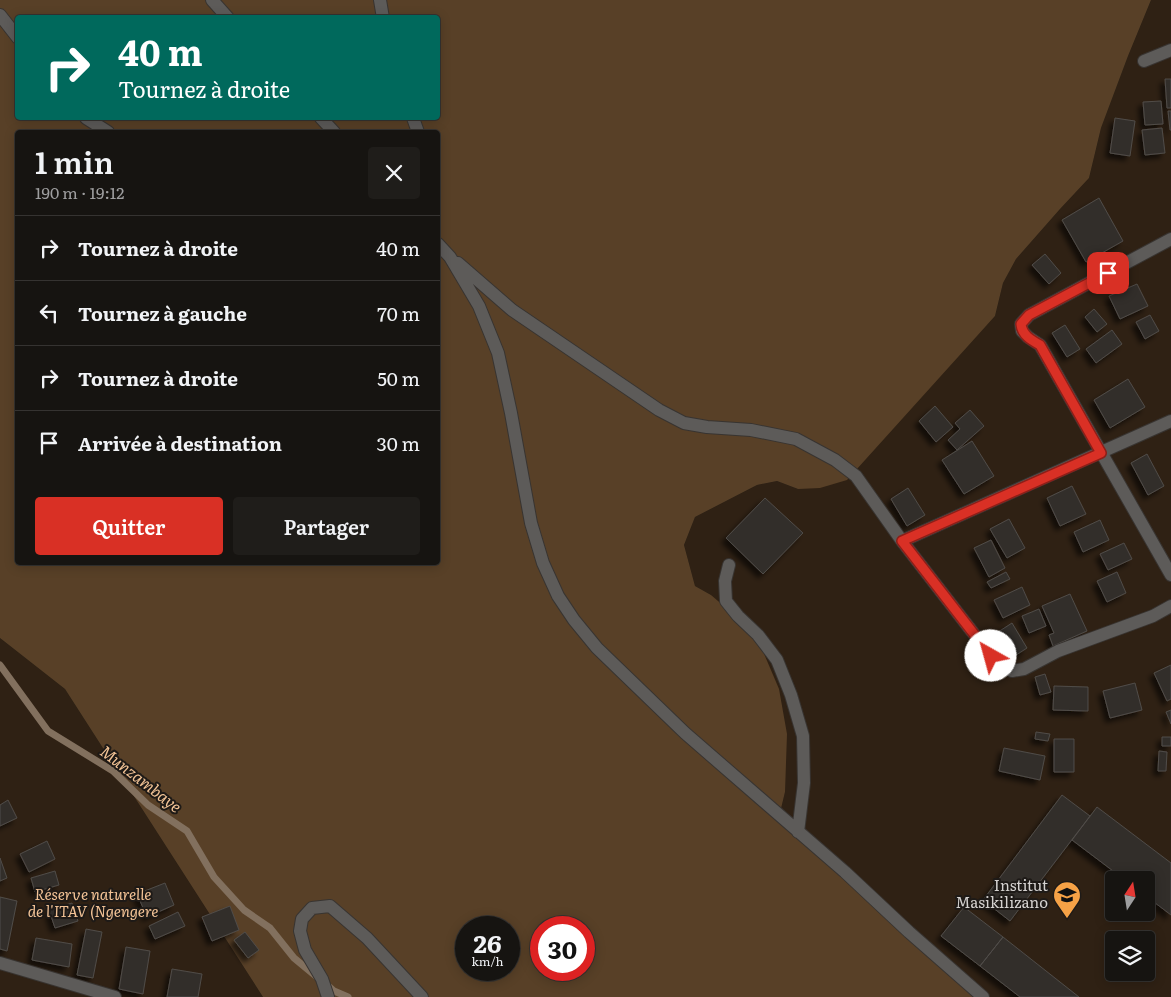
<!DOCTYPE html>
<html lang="fr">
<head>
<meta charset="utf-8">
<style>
  :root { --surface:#161411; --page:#1f1d1a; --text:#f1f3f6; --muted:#9e9e9f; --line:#353331; --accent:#d93025 }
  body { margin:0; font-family:Literata,serif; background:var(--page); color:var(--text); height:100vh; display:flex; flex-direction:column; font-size:19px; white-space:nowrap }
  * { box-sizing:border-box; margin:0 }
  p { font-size:16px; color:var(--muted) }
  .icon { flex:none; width:28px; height:28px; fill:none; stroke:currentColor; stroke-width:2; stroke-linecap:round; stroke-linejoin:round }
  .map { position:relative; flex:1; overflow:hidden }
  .sheet { position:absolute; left:15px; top:130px; width:425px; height:435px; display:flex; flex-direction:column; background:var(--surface); border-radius:5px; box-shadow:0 2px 12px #0003,0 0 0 1px var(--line) }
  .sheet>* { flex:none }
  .hud { position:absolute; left:15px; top:15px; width:425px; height:105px; border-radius:5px; box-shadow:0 2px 12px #0003,0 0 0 1px var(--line); background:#00695c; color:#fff; overflow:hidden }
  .needle { width:32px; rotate:12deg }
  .controls { position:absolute; left:1105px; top:871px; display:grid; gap:10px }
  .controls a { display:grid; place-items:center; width:50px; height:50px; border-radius:5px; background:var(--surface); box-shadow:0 2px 12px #0003,0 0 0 1px var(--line); font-size:25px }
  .speed { position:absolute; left:455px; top:916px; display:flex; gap:10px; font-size:25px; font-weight:700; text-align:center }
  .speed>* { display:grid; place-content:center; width:65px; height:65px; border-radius:50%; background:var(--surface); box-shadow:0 2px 12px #0003,0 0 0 1px var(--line); line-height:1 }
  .speed small { font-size:12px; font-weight:400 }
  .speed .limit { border:8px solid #d22; background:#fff; color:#111 }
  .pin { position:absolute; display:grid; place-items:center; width:42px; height:42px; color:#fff; margin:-21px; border-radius:10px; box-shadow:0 2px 8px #0006 }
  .me { position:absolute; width:55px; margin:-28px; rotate:322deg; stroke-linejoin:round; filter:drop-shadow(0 0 4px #0008) }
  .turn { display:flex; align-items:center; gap:18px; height:105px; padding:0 20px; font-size:22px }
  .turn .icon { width:65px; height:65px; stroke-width:2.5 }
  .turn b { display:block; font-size:35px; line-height:42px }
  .round { display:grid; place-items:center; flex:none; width:52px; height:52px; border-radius:5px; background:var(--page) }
  .overview { display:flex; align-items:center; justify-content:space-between; height:85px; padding:0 20px }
  h1 { font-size:30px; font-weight:600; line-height:38px }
  .button { display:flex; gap:10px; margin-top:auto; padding:10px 20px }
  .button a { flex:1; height:58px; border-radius:5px; background:var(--accent); color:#fff; font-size:20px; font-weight:600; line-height:58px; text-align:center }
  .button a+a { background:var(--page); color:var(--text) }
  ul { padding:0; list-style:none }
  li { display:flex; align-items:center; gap:15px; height:65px; padding:0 20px; border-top:1px solid var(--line) }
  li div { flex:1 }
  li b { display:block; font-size:19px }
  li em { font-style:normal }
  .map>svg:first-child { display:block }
</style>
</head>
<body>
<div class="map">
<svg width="1171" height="997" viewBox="0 0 1171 997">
  <defs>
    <filter id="shadow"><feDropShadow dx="-4.5" dy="4.5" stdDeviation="2.5" flood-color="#0009"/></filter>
  </defs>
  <rect width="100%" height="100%" fill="#1e1a17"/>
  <path fill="#2f2114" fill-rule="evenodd" d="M 1151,0 L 1171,0 L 1171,997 L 981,997 L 779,817 L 785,792 L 711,595 L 695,586 L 684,545 L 695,517 L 757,485 L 777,481 L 798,489 L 957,356 L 995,316 L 1003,283 L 1016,259 L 1060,209 L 1089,178 L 1101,128 L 1128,56 ZM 1114,880 L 1146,880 L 1146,912 L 1114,912 ZM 1114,940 L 1146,940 L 1146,972 L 1114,972 Z
    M 0,638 L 65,689 L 263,997 L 0,997 Z"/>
  <path fill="#584027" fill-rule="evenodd" d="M 0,0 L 1151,0 L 1128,56 L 1101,128 L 1089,178 L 1060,209 L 1016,259 L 1003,283 L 995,316 L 847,480 L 820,488 L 798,489 L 777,481 L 757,485 L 695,517 L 684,545 L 695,586 L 711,595 L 732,613 L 762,649 L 779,689 L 787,734 L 785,792 L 779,817 L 981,997 L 263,997 L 65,689 L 0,638 ZM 18,18 L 438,18 L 438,118 L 18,118 ZM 18,132 L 438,132 L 438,562 L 18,562 ZM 466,928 L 509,928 L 509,970 L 466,970 ZM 541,928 L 584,928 L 584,970 L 541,970 Z"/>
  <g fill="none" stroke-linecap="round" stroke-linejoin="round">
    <path stroke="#82705e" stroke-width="7" d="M 0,665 L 48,731 L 113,771 L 148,805 L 187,831 L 214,877 L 244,910 L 270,928 L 294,958 L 317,977
      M 325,983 L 334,991 L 348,997"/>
  </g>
  <path fill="#332f2c" stroke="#504c48" filter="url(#shadow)" d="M 1165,79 L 1171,79 L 1171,108 L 1167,108 Z
    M 1161,101 L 1163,124 L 1145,125 L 1143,102 Z
    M 1168,111 L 1171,111 L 1171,130 L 1170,130 Z
    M 1115,118 L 1135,121 L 1130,156 L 1110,153 Z
    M 1162,128 L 1165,153 L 1145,155 L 1142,130 Z
    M 1099,198 L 1123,241 L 1086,262 L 1062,220 Z
    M 1045,254 L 1061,273 L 1049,284 L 1032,265 Z
    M 1137,284 L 1148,306 L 1120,319 L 1109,296 Z
    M 1094,309 L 1107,324 L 1097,332 L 1085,317 Z
    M 1150,315 L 1159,331 L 1145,339 L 1136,322 Z
    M 1065,325 L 1080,349 L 1067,357 L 1052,333 Z
    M 1112,330 L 1122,344 L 1096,363 L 1086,349 Z
    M 1128,379 L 1145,407 L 1110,428 L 1094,400 Z
    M 935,406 L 953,427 L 936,442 L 919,421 Z
    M 970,410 L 984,426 L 957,450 L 948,440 L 960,429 L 955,423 Z
    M 972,441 L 994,476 L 964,494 L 942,460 Z
    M 1147,454 L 1164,486 L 1148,495 L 1131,463 Z
    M 1072,486 L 1086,514 L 1060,526 L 1047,498 Z
    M 908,488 L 925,515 L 907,526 L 891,499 Z
    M 765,498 L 803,533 L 763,574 L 726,538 Z
    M 1009,519 L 1025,548 L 1007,558 L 990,529 Z
    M 1100,520 L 1109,540 L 1083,552 L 1074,532 Z
    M 991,540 L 1005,568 L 989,577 L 974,548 Z
    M 1124,543 L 1132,559 L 1108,570 L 1100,554 Z
    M 1006,572 L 1010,579 L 991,588 L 987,582 Z
    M 1117,572 L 1126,593 L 1107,602 L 1097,581 Z
    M 1022,587 L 1030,605 L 1003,618 L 994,600 Z
    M 1070,594 L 1087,631 L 1053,646 L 1049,635 L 1054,633 L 1042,606 Z
    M 1039,609 L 1046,626 L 1029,633 L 1022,616 Z
    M 1012,623 L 1027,648 L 1010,659 L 995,634 Z
    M 1171,665 L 1171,699 L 1167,701 L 1154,673 Z
    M 1045,674 L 1051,692 L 1040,695 L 1035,677 Z
    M 1135,683 L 1142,710 L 1110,718 L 1103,691 Z
    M 1054,686 L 1088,687 L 1088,711 L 1053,710 Z
    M 1171,710 L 1171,724 L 1166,712 Z
    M 1036,732 L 1050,734 L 1048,741 L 1035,739 Z
    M 1162,737 L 1171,737 L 1171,746 L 1162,746 Z
    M 1054,739 L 1074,739 L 1074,772 L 1054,772 Z
    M 1004,748 L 1045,756 L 1040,780 L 999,771 Z
    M 1159,751 L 1167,752 L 1166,771 L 1158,771 Z
    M 1062,795 L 1090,816 L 1010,921 L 983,900 Z
    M 8,800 L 17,818 L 0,826 L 0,805 Z
    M 1097,807 L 1171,863 L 1171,915 L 1146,896 L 1146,880 L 1125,880 L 1072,840 Z
    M 47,841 L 55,859 L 29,872 L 20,854 Z
    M 0,858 L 7,878 L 0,881 Z
    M 55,871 L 59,885 L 35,892 L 31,878 Z
    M 165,883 L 174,905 L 147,917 L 137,894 Z
    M 0,897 L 17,901 L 7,951 L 0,949 Z
    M 72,903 L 78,921 L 55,928 L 49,910 Z
    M 230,906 L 239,930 L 212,941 L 202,917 Z
    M 964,907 L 1003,937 L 980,966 L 941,936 Z
    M 178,912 L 185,926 L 155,939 L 149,926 Z
    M 86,929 L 102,932 L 93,978 L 77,975 Z
    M 245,932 L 259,950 L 248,958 L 234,940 Z
    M 1003,937 L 1079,997 L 1020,997 L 980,966 Z
    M 36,938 L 72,944 L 69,967 L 32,960 Z
    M 126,947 L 150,951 L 143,994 L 119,989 Z
    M 172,969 L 202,974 L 198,997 L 167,997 Z"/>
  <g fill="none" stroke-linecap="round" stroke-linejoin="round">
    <g stroke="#383431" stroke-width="14">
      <path id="street" d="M 212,0 L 228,18
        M 380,0 L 383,18
        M 0,15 L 18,38
        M 1144,61 L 1171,50
        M 86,118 L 108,132
        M 321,118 L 334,132
        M 413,118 L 418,132
        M 1171,239 L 1029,315 L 1021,324 L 1022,331 L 1028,337 L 1040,345 L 1171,575
        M 438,244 L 450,257 L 479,306 L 498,353 L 511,413 L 531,523 L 543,563 L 558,596 L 574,620 L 597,648 L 685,733 L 845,872 L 909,932 L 983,997
        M 458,263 L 512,310 L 659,410 L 684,423 L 707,427 L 751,430 L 796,439 L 835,460 L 856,476 L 902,541 L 991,656 L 1012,671 L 1024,669 L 1058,651 L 1153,616 L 1171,606
        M 902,541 L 1171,421
        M 729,565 L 725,581 L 726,601 L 738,616 L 758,635 L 777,660 L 791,695 L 803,736 L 804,783 L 798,832
        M 0,963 L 115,997
        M 328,997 L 322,979 L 305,950 L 300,931 L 302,919 L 312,908 L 330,906 L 367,938 L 422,997"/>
    </g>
    <use href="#street" stroke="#5d5b59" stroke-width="12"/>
  </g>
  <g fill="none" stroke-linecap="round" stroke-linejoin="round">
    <g stroke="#8d1f18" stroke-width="12">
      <path id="route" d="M 991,656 L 902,541 L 1101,453 L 1040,345 C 1031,340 1022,335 1021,324 L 1029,315 L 1108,273"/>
    </g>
    <use href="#route" stroke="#d93025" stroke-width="9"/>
  </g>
  <defs>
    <g id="school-pin" transform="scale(1.4375)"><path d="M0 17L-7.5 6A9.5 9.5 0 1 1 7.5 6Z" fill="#f6a246" stroke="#1e1a17"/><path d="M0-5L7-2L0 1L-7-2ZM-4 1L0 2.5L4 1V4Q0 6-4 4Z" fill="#111"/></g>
  </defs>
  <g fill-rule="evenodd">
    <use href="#school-pin" x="1067" y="895"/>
  </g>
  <g text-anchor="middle" stroke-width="4" stroke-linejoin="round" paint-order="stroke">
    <g font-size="15" fill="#d5d2d0" stroke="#1e1a17" text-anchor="end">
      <text x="1048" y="891">Institut<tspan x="1048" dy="17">Masikilizano</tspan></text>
    </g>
    <g font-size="15" font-style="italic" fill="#f3c396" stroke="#1e1a17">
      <text x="93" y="900">Réserve naturelle<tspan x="93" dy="17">de l'ITAV (Ngengere</tspan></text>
    </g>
    <g font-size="16" font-style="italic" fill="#f3c496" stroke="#1e1a17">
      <text transform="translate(141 779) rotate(38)" y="6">Munzambaye</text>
    </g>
  </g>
</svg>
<div class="controls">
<a><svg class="needle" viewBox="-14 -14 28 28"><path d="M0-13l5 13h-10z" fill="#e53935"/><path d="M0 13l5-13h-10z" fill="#9e9e9f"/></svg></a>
<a><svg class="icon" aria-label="layers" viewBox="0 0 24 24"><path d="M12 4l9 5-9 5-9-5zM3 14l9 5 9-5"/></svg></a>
</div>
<div class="speed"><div>26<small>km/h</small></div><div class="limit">30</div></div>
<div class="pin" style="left:1108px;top:273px;background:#d93025"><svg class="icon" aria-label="arrive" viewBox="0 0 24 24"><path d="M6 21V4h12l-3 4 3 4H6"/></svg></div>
<svg class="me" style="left:991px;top:656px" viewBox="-20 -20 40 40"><circle r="19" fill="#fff"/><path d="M0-13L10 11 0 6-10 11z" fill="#d93025"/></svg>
<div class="hud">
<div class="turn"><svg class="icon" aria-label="right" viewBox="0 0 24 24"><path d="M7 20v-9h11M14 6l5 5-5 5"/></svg><div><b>40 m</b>Tournez à droite</div></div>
</div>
<section class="sheet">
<div class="overview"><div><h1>1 min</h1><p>190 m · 19:12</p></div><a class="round"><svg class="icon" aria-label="close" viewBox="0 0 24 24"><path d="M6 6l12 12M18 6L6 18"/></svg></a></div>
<ul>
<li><svg class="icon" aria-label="right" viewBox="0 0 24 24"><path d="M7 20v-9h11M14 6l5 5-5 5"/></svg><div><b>Tournez à droite</b></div><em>40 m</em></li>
<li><svg class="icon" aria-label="left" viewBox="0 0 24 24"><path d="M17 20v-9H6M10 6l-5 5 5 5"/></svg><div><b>Tournez à gauche</b></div><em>70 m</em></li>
<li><svg class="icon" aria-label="right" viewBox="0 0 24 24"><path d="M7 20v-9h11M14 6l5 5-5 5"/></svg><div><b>Tournez à droite</b></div><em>50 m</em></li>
<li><svg class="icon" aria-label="arrive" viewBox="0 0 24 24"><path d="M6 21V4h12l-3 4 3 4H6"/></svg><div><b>Arrivée à destination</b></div><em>30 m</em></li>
</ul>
<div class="button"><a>Quitter</a><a>Partager</a></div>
</section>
</div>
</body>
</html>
